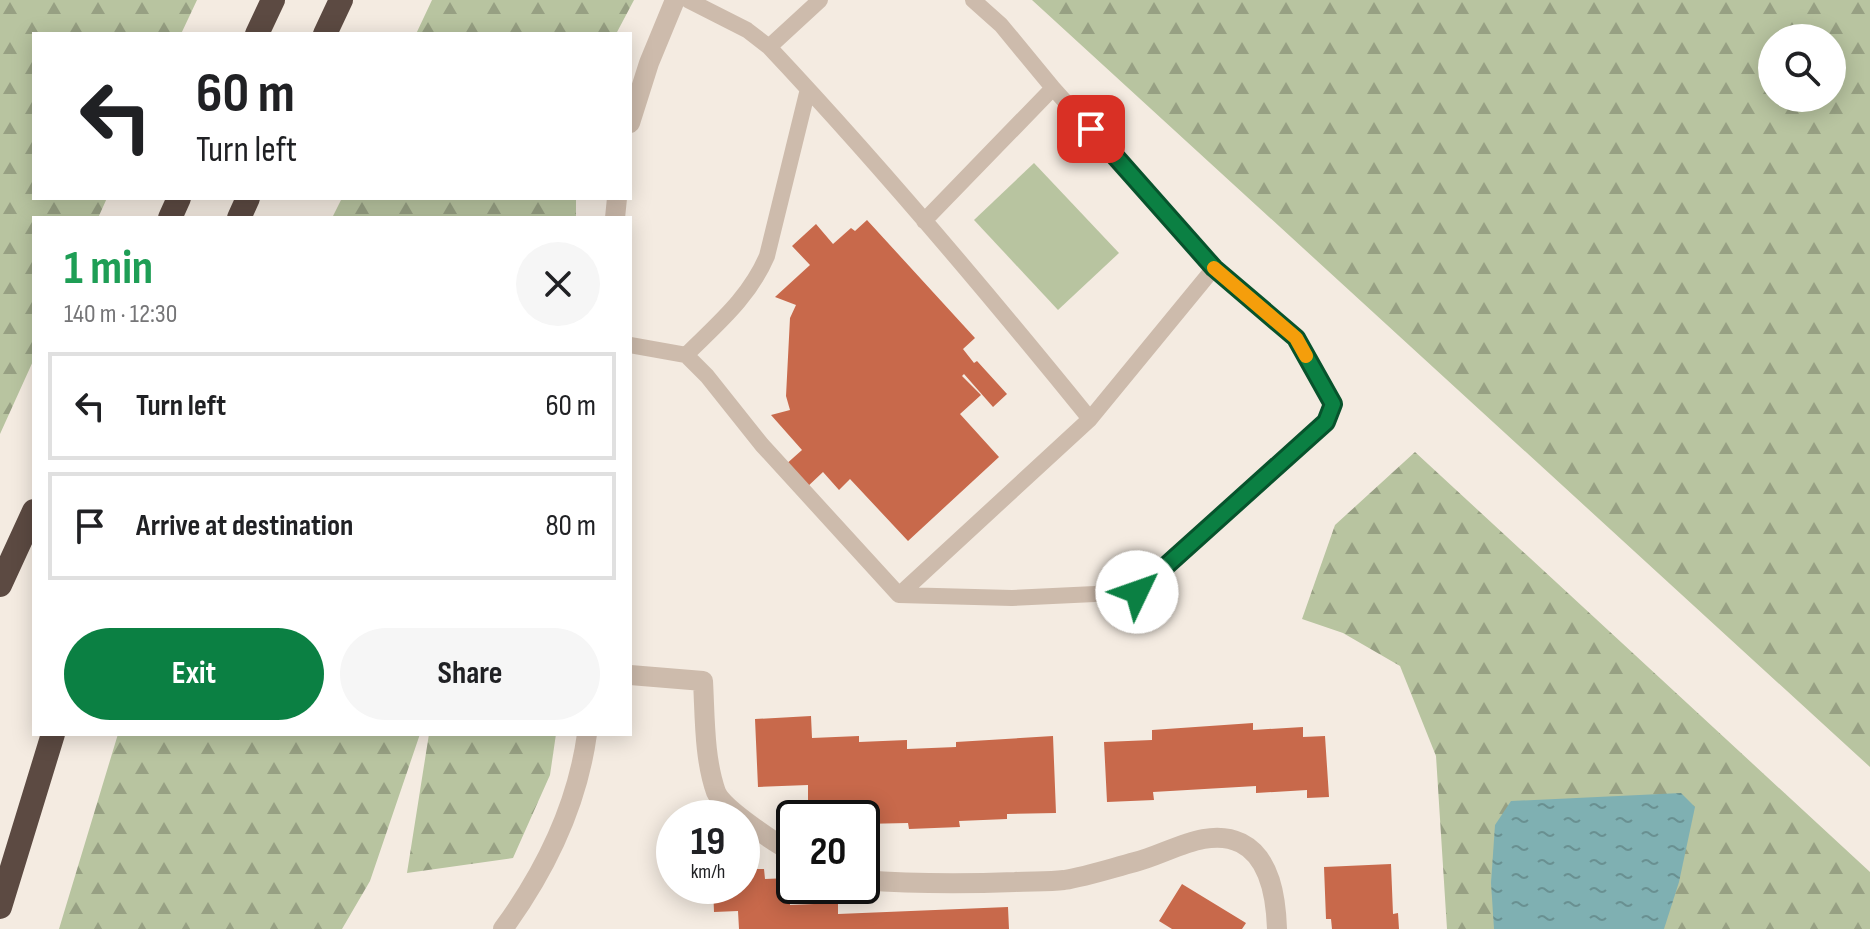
<!DOCTYPE html>
<html lang="en">
<head>
<meta charset="utf-8">
<style>
  :root { --surface:#fff; --page:#f6f6f6; --text:#202124; --muted:#757577; --line:#e0e0e0; --accent:#0b8043 }
  body { margin:0; font-family:"Sofia Sans Condensed",sans-serif; background:var(--page); color:var(--text); height:100vh; display:flex; flex-direction:column; font-size:30px; white-space:nowrap }
  * { box-sizing:border-box; margin:0 }
  p { font-size:26px; color:var(--muted) }
  .icon { flex:none; width:44px; height:44px; fill:none; stroke:currentColor; stroke-width:2; stroke-linecap:round; stroke-linejoin:round }
  .map { position:relative; flex:1; overflow:hidden }
  .sheet { position:absolute; left:32px; top:216px; width:600px; height:520px; display:flex; flex-direction:column; background:var(--surface); border-radius:0px; box-shadow:0 4px 20px #0003 }
  .sheet>* { flex:none }
  .banner { position:absolute; left:32px; top:32px; width:600px; height:168px; border-radius:0px; box-shadow:0 4px 20px #0003; background:#fff; color:var(--text); overflow:hidden }
  .tools { position:absolute; left:1758px; top:24px; display:grid; gap:16px }
  .tools a { display:grid; place-items:center; width:88px; height:88px; border-radius:50%; background:var(--surface); box-shadow:0 4px 20px #0003; font-size:40px }
  .speed { position:absolute; left:656px; top:800px; display:flex; gap:16px; font-size:40px; font-weight:700; text-align:center }
  .speed>* { display:grid; place-content:center; width:104px; height:104px; border-radius:50%; background:var(--surface); box-shadow:0 4px 20px #0003; line-height:1 }
  .speed small { font-size:20px; font-weight:400 }
  .speed .limit { border:4px solid #111; border-radius:12px; background:#fff; color:#111 }
  .pin { position:absolute; display:grid; place-items:center; width:68px; height:68px; color:#fff; margin:-34px; border-radius:16px; box-shadow:0 4px 12px #0006 }
  .me { position:absolute; width:88px; margin:-44px; rotate:48deg; stroke-linejoin:round; filter:drop-shadow(0 0 6px #0008) }
  .turn { display:flex; align-items:center; gap:28px; height:168px; padding:0 32px; font-size:36px }
  .turn .icon { width:104px; height:104px; stroke-width:2.5 }
  .turn b { display:block; font-size:56px; line-height:68px }
  .round { display:grid; place-items:center; flex:none; width:84px; height:84px; border-radius:42px; background:var(--page) }
  .headline { display:flex; align-items:center; justify-content:space-between; height:136px; padding:0 32px }
  h1 { font-size:48px; font-weight:700; line-height:60px; color:#1e9e55 }
  .button { display:flex; gap:16px; margin-top:auto; padding:16px 32px }
  .button a { flex:1; height:92px; border-radius:48px; background:var(--accent); color:#fff; font-size:32px; font-weight:700; line-height:92px; text-align:center }
  .button a+a { background:var(--page); color:var(--text) }
  ul { padding:0; list-style:none }
  li { display:flex; align-items:center; gap:24px; height:108px; margin:0 16px 12px; padding:0 16px; border:4px solid var(--line); border-radius:0px }
  li div { flex:1 }
  li b { display:block; font-size:30px }
  li em { font-style:normal }
  .map>svg:first-child { display:block }
</style>
</head>
<body>
<div class="map">
<svg width="1870" height="929" viewBox="0 0 1870 929">
  <defs>
    <pattern id="forest-firs" width="22" height="20" patternUnits="userSpaceOnUse" patternTransform="scale(2)"><rect width="22" height="20" fill="#b8c4a0"/><path d="M5 1l3.5 6h-7zM16 11l3.5 6h-7z" fill="#97a083"/></pattern>
    <pattern id="water-ripples" width="26" height="14" patternUnits="userSpaceOnUse" patternTransform="scale(2)"><rect width="26" height="14" fill="#7fb0b2"/><path d="M2 4q2-2 4 0t4 0M15 11q2-2 4 0t4 0" fill="none" stroke="#699091"/></pattern>
  </defs>
  <rect width="100%" height="100%" fill="#f4ebe1"/>
  <path fill="#b8c4a0" d="M 1034,163 L 1119,253 L 1058,310 L 974,220 Z"/>
  <path fill="url(#forest-firs)" fill-rule="evenodd" d="M 0,0 L 197,0 L 181,34 L 34,34 L 34,198 L 107,198 L 98,218 L 34,218 L 34,359 L 0,434 Z
    M 432,0 L 634,0 L 616,34 L 416,34 Z
    M 1032,0 L 1870,0 L 1870,767 ZM 1832,38 L 1832,98 L 1772,98 L 1772,38 Z
    M 342,198 L 576,198 L 576,218 L 332,218 Z
    M 1415,452 L 1870,872 L 1870,929 L 1447,929 L 1436,756 L 1400,666 L 1343,633 L 1302,619 L 1335,525 Z
    M 118,734 L 420,734 L 370,881 L 342,929 L 59,929 Z
    M 429,734 L 556,734 L 550,775 L 513,858 L 407,873 Z"/>
  <path fill="url(#water-ripples)" d="M 1681,793 L 1695,807 L 1679,882 L 1664,929 L 1494,929 L 1491,883 L 1495,825 L 1511,801 Z"/>
  <path fill="#c8694b" d="M 867,220 L 975,338 L 963,349 L 974,363 L 977,361 L 1007,394 L 993,407 L 964,374 L 962,376 L 981,395 L 960,414 L 999,457 L 908,541 L 850,479 L 839,490 L 823,472 L 805,489 L 784,466 L 802,450 L 771,415 L 790,410 L 786,396 L 790,318 L 796,305 L 775,297 L 810,265 L 792,246 L 816,224 L 833,244 L 851,228 L 855,231 Z
    M 811,716 L 812,738 L 859,736 L 859,742 L 907,740 L 907,749 L 956,747 L 956,742 L 1053,736 L 1056,813 L 1007,814 L 1007,819 L 959,821 L 960,827 L 909,829 L 908,823 L 862,824 L 862,818 L 858,818 L 857,801 L 808,803 L 808,785 L 758,787 L 755,719 Z
    M 1253,723 L 1253,730 L 1303,727 L 1303,737 L 1325,736 L 1329,797 L 1307,798 L 1307,790 L 1256,793 L 1256,786 L 1153,792 L 1154,800 L 1107,802 L 1104,742 L 1152,740 L 1152,730 Z
    M 1391,864 L 1393,914 L 1398,913 L 1399,929 L 1332,929 L 1331,919 L 1326,919 L 1324,867 Z
    M 742,869 L 764,869 L 765,879 L 789,878 L 790,905 L 838,903 L 838,914 L 1008,907 L 1009,929 L 739,929 L 738,911 L 714,912 L 713,886 L 742,886 Z
    M 1182,884 L 1246,923 L 1242,929 L 1172,929 L 1159,921 Z"/>
  <g fill="none" stroke-linecap="round" stroke-linejoin="round">
    <path stroke="#cdbbac" stroke-width="16" d="M 688,0 L 747,30 L 769,47 C 881,166 987,292 1090,419
      M 769,47 L 820,0
      M 1053,88 L 1214,268
      M 924,221 L 1053,88 L 1001,25 L 973,0
      M 1214,268 L 1296,338 L 1333,404 L 1326,422 L 1137,592 L 1012,598 L 899,595 L 1090,419 Z
      M 630,345 L 686,355 L 707,376 L 762,445 L 899,595
      M 686,355 C 717,324 749,298 767,256 L 808,89"/>
    <path stroke="#cdbbac" stroke-width="20" d="M 630,123 L 649,63 L 675,0
      M 615,218 L 617,198
      M 630,675 L 703,681 C 705,717 704,758 716,792 C 723,809 777,844 794,853
      M 862,880 C 914,884 963,884 1015,882 C 1031,881 1048,882 1064,880 C 1088,876 1112,868 1135,862 C 1168,854 1207,826 1241,843 C 1271,858 1276,899 1277,929
      M 503,929 C 546,870 577,807 587,734"/>
    <path stroke="#5c4a42" stroke-width="24" d="M 257,34 L 273,0
      M 325,34 L 341,0
      M 170,218 L 179,198
      M 239,218 L 248,198
      M 0,585 L 34,511
      M 0,907 L 53,734"/>
  </g>
  <g fill="none" stroke-linecap="round" stroke-linejoin="round">
    <g stroke="#07532c" stroke-width="20">
      <path id="route" d="M 1091,129 L 1214,268 L 1296,338 L 1333,404 L 1326,422 L 1137,592"/>
    </g>
    <use href="#route" stroke="#0b8043" stroke-width="14"/>
    <path stroke="#f59e0b" stroke-width="14" d="M 1214,268 L 1296,338 L 1306,356"/>
  </g>
</svg>
<div class="tools">
<a><svg class="icon" aria-label="search" viewBox="0 0 24 24"><circle cx="10" cy="10" r="6"/><path d="M15 15l6 6"/></svg></a>
</div>
<div class="speed"><div>19<small>km/h</small></div><div class="limit">20</div></div>
<div class="pin" style="left:1091px;top:129px;background:#d93025"><svg class="icon" aria-label="arrive" viewBox="0 0 24 24"><path d="M6 21V4h12l-3 4 3 4H6"/></svg></div>
<svg class="me" style="left:1137px;top:592px" viewBox="-20 -20 40 40"><circle r="19" fill="#fff"/><path d="M0-13L10 11 0 6-10 11z" fill="#0b8043"/></svg>
<div class="banner">
<div class="turn"><svg class="icon" aria-label="left" viewBox="0 0 24 24"><path d="M17 20v-9H6M10 6l-5 5 5 5"/></svg><div><b>60 m</b>Turn left</div></div>
</div>
<section class="sheet">
<div class="headline"><div><h1>1 min</h1><p>140 m · 12:30</p></div><a class="round"><svg class="icon" aria-label="close" viewBox="0 0 24 24"><path d="M6 6l12 12M18 6L6 18"/></svg></a></div>
<ul>
<li><svg class="icon" aria-label="left" viewBox="0 0 24 24"><path d="M17 20v-9H6M10 6l-5 5 5 5"/></svg><div><b>Turn left</b></div><em>60 m</em></li>
<li><svg class="icon" aria-label="arrive" viewBox="0 0 24 24"><path d="M6 21V4h12l-3 4 3 4H6"/></svg><div><b>Arrive at destination</b></div><em>80 m</em></li>
</ul>
<div class="button"><a>Exit</a><a>Share</a></div>
</section>
</div>
</body>
</html>
